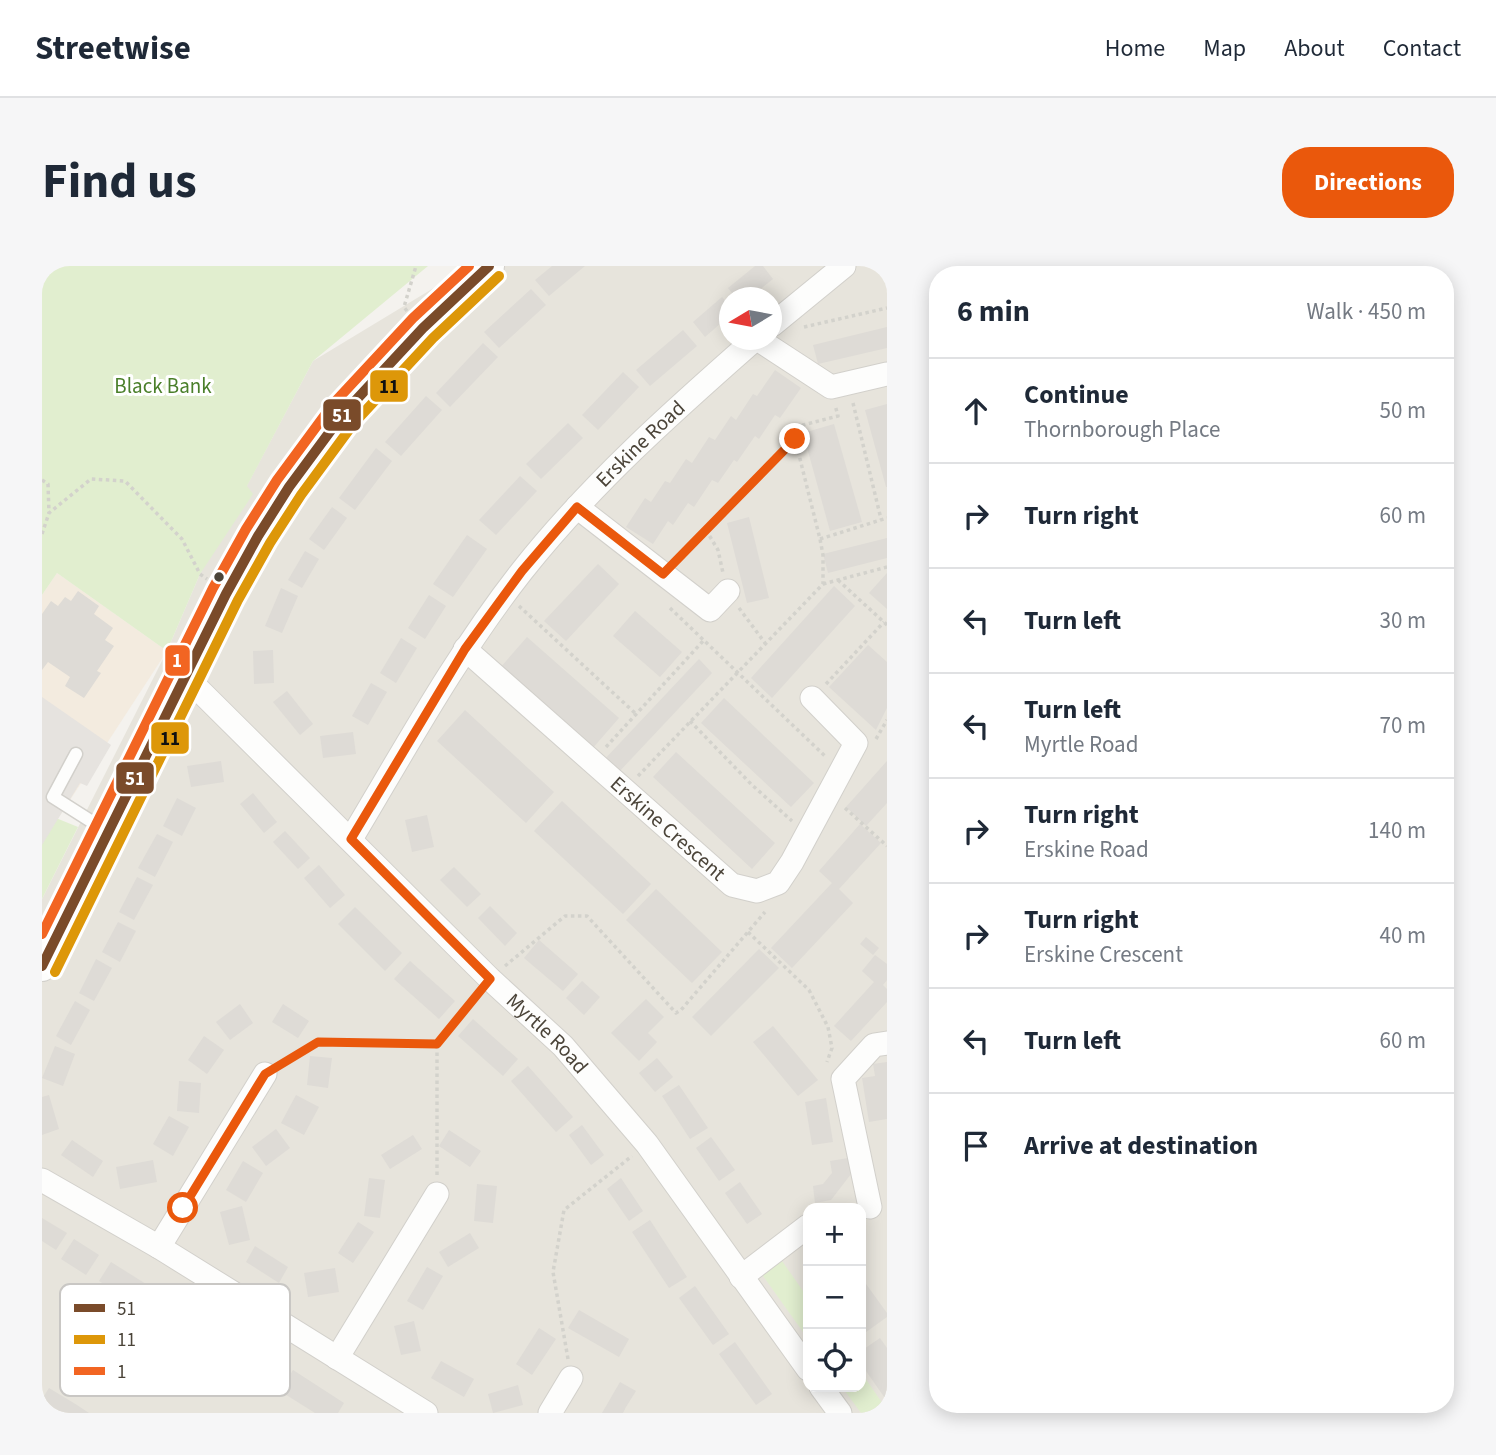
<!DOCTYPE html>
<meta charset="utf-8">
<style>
:root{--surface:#fff;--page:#f6f6f7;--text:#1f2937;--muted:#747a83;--line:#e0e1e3;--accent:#ea580c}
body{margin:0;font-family:"Source Sans 3",sans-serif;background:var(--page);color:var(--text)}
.controls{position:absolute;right:21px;bottom:21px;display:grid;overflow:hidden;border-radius:14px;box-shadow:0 4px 18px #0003}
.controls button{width:63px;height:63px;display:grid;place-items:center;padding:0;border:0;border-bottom:2px solid var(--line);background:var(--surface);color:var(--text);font:35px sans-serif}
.compass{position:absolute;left:677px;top:21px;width:63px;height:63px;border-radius:50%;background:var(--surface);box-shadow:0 4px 18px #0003;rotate:260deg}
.stop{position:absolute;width:21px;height:21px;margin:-16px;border:5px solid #ea580c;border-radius:50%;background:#fff}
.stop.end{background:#ea580c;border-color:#fff;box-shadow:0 2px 7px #0008}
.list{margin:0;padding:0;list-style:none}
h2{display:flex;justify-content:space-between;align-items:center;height:91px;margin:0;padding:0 28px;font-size:30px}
h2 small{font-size:23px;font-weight:400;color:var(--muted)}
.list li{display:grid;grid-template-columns:46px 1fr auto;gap:21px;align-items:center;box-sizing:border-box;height:105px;padding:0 28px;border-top:2px solid var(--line)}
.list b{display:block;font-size:26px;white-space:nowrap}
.list p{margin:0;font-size:23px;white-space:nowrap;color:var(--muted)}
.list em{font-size:23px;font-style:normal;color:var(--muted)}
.icon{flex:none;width:38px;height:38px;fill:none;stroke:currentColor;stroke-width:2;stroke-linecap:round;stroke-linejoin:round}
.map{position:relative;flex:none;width:845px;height:1147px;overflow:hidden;border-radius:28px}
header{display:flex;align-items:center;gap:42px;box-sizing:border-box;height:98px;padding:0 35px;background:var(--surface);border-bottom:2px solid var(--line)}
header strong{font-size:33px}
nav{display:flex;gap:38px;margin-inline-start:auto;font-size:24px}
.intro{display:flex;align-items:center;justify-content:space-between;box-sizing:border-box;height:168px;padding:0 42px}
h1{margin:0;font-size:49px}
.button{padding:18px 32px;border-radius:28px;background:var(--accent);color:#fff;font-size:24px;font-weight:700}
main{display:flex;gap:42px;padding:0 42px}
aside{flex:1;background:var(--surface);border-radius:28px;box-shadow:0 4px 18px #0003}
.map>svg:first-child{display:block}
</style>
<header>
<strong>Streetwise</strong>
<nav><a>Home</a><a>Map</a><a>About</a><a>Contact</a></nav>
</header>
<div class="intro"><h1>Find us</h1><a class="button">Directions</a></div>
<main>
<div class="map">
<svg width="845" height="1147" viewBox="0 0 845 1147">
<rect width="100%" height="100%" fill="#f4f2ee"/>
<path fill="#e7e4dc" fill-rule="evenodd" d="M428,0H845V1147H0V633L125,385L158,308L271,95ZM688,32H730V74H688ZM766,942H819V1121H766Z"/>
<path fill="#f3ebdf" d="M15,307L125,385L0,577V329Z"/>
<g fill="#e1eecf">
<path d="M0,0H386L271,95L205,220L211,228L158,308L125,385L15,307L0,329Z"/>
<path d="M9,550L36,561L0,633V562Z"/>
<path d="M733,985L766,1032V1073L714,1000Z"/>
<path d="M819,1106L845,1144V1147H819L800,1121H819Z"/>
</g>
<path fill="#e6e3df" d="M0,431L69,479L45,520L38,517L0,579Z"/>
<g fill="#dedbd6">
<path d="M510,0H543L507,30L493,14Z"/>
<path d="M713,0H721L731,13L707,32H694L686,22Z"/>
<path d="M489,23L504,39L457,82L442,66Z"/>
<path d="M680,31L687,39V50L663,71L651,56Z"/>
<path d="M845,61V82L776,98L771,79Z"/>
<path d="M641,64L655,80L608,120L594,104Z"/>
<path d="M441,77L456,91L408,141L394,127Z"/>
<path d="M733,104L759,122L738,152L733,149L717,173L713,170L695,196L692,194L676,217L670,214L652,241L646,237L631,259L626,255L611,278L584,261L603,232L609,236L623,215L628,217L644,193L650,197L667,171L673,174L689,150L694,154L711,128L715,130Z"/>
<path d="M581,106L597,121L556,164L540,149Z"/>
<path d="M384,130L400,144L359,190L343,176Z"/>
<path d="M845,138V221H844L823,144Z"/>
<path d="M526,157L541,172L499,213L484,198Z"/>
<path d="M792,158L820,256L788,265L761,167Z"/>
<path d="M334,182L350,195L313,244L297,232Z"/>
<path d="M478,210L495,225L454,269L437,254Z"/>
<path d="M290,241L305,252L282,284L267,273Z"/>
<path d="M707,251L727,332L705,337L685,257Z"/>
<path d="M425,269L445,283L411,331L391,318Z"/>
<path d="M845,272V292L786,307L781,288Z"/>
<path d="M263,285L277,293L260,322L246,314Z"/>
<path d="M556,298L577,318L524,375L502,355Z"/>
<path d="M845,307V343L827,327Z"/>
<path d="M792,320L813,340L730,432L709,412Z"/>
<path d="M239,322L256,330L240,367L223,360Z"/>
<path d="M36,325L57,340L52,348L71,362L63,374L72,380L55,405L59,407L42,432L23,420L28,411L6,396L0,404V348L9,335L16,340L23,331L29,335Z"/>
<path d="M387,329L404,340L383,373L366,362Z"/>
<path d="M593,345L640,386L618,411L571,370Z"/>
<path d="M485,371L577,452L550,483L458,402Z"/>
<path d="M359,372L375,382L354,417L338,407Z"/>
<path d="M826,379L845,396V442L834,464L787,421Z"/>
<path d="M231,384L232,417L212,418L211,385Z"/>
<path d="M657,393L670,407L575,508L561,495Z"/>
<path d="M329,417L345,426L326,459L310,450Z"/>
<path d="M245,425L271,458L258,469L231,436Z"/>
<path d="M682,432L772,517L749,541L659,457Z"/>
<path d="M423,444L512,526L484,557L395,475Z"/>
<path d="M311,466L314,488L281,492L278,470Z"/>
<path d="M634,486L733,577L710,603L611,511Z"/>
<path d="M179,495L182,516L149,521L145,500Z"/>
<path d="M845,495V537L824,560L804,541Z"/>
<path d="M211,527L235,556L222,567L198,538Z"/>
<path d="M135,532L154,542L140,570L121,560Z"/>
<path d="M520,535L609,618L581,648L492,565Z"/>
<path d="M385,549L392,581L370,586L363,554Z"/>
<path d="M818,558L839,577L797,623L811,637L750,702L729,682L790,617L777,605Z"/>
<path d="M243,565L268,592L256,603L231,576Z"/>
<path d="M115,568L131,576L113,611L96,602Z"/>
<path d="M277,599L303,629L288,642L262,612Z"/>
<path d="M412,601L439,628L425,641L398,614Z"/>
<path d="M95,611L111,619L92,654L77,646Z"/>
<path d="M614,623L680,686L650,717L584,654Z"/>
<path d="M448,640L475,667L463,680L436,652Z"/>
<path d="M313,641L360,687L343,705L296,658Z"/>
<path d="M76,656L94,665L78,696L60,686Z"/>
<path d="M824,671L837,682L831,689L818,678Z"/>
<path d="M497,674L536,708L521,725L482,692Z"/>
<path d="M717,683L737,702L669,770L650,751Z"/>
<path d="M833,689L845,698V714L841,719L845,723V736L809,775L792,760L832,716L820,705Z"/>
<path d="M54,693L70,702L52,735L37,727Z"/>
<path d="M368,695L413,735L397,753L352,713Z"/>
<path d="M540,715L558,731L542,749L524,732Z"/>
<path d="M604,733L622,751L606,767L615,776L597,795L569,767Z"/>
<path d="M33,735L48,744L29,779L14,770Z"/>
<path d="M198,738L211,757L188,774L174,756Z"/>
<path d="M241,738L267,755L256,772L230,756Z"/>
<path d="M431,753L476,793L461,810L416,770Z"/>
<path d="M731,760L776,814L756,830L711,776Z"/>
<path d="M162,770L182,784L165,808L146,794Z"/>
<path d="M13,780L33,788L21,820L0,812Z"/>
<path d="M268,790L290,792L286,822L265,819Z"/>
<path d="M615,792L631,811L613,826L597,807Z"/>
<path d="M845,796V853L827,856L820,812L833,810L831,798Z"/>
<path d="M486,800L531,851L514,866L469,815Z"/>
<path d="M137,815L159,817L157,847L135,845Z"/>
<path d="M637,819L666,862L648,873L620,830Z"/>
<path d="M7,829L17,863L0,869V831Z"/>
<path d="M254,829L277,841L262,869L239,857Z"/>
<path d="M784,832L791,876L770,879L763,836Z"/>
<path d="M127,850L147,861L131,890L111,878Z"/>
<path d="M540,859L562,889L549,899L527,869Z"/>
<path d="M234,863L248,882L224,900L210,881Z"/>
<path d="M407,864L439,885L428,901L397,880Z"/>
<path d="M371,869L380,883L348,903L339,889Z"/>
<path d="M669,871L693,904L677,915L654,882Z"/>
<path d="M30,874L61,895L51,911L19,889Z"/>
<path d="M806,892L809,908L789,934L773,937L771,920L781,918L790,907L788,895Z"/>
<path d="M111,894L115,916L78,923L74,901Z"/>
<path d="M201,895L221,907L204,936L184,924Z"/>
<path d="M327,912L343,914L338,952L322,950Z"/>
<path d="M579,912L601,945L587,955L565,923Z"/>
<path d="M698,916L720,948L705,958L683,927Z"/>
<path d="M435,918L455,920L451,957L432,955Z"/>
<path d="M200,940L208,974L187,979L178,946Z"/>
<path d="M0,952L25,967L14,984L0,975Z"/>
<path d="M608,954L645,1011L627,1022L590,966Z"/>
<path d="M316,956L332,966L311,997L296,987Z"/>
<path d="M428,967L437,982L406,1001L397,986Z"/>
<path d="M32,973L57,989L44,1009L19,993Z"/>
<path d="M213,980L246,1001L237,1017L204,996Z"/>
<path d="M69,996L120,1028L109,1047L57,1015Z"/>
<path d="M385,1001L401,1010L381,1044L365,1035Z"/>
<path d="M293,1002L297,1026L266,1031L262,1007Z"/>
<path d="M819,1011L845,1047V1051L820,1069L819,1067Z"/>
<path d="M653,1020L687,1068L671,1079L637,1032Z"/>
<path d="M537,1044L587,1073L577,1091L526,1062Z"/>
<path d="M372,1055L379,1085L359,1089L352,1060Z"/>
<path d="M497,1062L514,1073L490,1109L474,1098Z"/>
<path d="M838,1072L845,1082V1135L819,1098V1085Z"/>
<path d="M693,1076L730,1128L714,1139L677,1088Z"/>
<path d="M399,1095L432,1113L422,1131L389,1112Z"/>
<path d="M251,1104L302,1137L296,1147H273L238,1125Z"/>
<path d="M578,1116L594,1125L584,1141L581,1147H560Z"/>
<path d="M476,1119L481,1139L451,1147L446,1128Z"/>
<path d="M7,1122L35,1139L47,1147H3L0,1145V1133Z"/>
</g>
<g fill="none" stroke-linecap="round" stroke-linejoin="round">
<defs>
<path id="service" d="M34,488L11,531L66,566"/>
<g id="minor">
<path d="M730,59L802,0"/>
<path d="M717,74L789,121L845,108"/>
<path d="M535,241L668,344L686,325"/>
<path id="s1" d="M423,383L690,619L715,625L736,617L750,596L814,477L770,432"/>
<path id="s2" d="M143,410L448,713L521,780L605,878L766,1103"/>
<path id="s3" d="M309,573C363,483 414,389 480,305C548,219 630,146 712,74"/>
<path d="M0,914L117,981L384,1147"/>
<path d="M828,941L801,813L832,779L845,777"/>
<path d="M117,981L223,808"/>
<path d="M699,1011L766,960"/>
<path d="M295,1092L395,928"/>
<path d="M779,1121L798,1147"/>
<path d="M508,1147L529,1112"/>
</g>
<path id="tertiary" d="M0,700L184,328L216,270L247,221L301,148L381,62L447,0"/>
</defs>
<use href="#service" stroke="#d2d0cb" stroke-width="15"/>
<use href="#minor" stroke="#d2d0cb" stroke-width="25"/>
<use href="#tertiary" stroke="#d2d0cb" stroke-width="32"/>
<g stroke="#d3d2cc" stroke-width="3.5" stroke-dasharray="3.5 3.5" stroke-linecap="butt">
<path d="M365,45L362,41L374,0"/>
<path d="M762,61L845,42"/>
<path d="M811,137L839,253"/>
<path d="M0,214L6,218L7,247"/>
<path d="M664,264L676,284L681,307"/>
<path d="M0,268L7,247L49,213L83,215L140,273L158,308L165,313"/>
<path d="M778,273L845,252"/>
<path d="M636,292L753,173L761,159L796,150L793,139"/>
<path d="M796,314L845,359"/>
<path d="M781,318L845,301"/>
<path d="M477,340L594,448"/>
<path d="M628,342L784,491"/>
<path d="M697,342L723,377"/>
<path d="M784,418L842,356"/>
<path d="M648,455L709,518L750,555"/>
<path d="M834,473L845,454"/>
<path d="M564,481L662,374"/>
<path d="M596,510L781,318V289L778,273L753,173"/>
<path d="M803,542L845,580"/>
<path d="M706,666L767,724L786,761L790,782L785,796"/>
<path d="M463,700L523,650H545L634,747L639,744L723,646"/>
<path d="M239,798L276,776L395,778"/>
<path d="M395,909V778L436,728"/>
<path d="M526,1093L511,1006L522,944L590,890"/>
</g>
<use href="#service" stroke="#fdfdfc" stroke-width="12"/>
<use href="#minor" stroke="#fdfdfc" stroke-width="23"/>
<use href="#tertiary" stroke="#fdfdfc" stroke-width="30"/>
<defs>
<path id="bus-1" d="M0,700L184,328L216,270L247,221L301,148L381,62L447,0"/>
<path id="bus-2" d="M13,706L196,334L228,277L259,229L312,157L391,72L457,10"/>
<path id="bus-3" d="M0,668L171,322L204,263L235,214L291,138L371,52L427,0"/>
</defs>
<use href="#bus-1" stroke="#fff" stroke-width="16"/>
<use href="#bus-2" stroke="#fff" stroke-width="16"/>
<use href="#bus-3" stroke="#fff" stroke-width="16"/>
<use href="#bus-1" stroke="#7a4b2a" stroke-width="10"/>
<use href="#bus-2" stroke="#dd9709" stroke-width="10"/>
<use href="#bus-3" stroke="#f26522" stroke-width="10"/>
</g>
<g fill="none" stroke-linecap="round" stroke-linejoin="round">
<path stroke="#ea580c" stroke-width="9" d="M141,942L223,808L276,776L395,778L448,713L309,573L423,383L480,305L535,241L621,308L753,173"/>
</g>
<circle fill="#4b4439" stroke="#fff" stroke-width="2.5" cx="177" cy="311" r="6"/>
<g text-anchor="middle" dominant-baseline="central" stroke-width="6" stroke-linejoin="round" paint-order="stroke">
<g font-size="21" fill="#4a7f2a" stroke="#fff">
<text x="121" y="120">Black Bank</text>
</g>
<g font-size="21" fill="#4b4439" stroke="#fff">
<text stroke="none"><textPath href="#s3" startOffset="492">Erskine Road</textPath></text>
<text stroke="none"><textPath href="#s1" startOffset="271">Erskine Crescent</textPath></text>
<text stroke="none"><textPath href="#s2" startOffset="509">Myrtle Road</textPath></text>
</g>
</g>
<rect x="18" y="1018" width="230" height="112" rx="10" fill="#fff" stroke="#c9c7c4" stroke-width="2"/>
<rect x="32" y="1038" width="31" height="8" fill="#7a4b2a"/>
<rect x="32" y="1069" width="31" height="9" fill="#dd9709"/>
<rect x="32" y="1101" width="31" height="8" fill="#f26522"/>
<g font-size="19" fill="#4b4439">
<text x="75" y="1049">51</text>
<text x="75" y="1080">11</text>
<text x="75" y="1112">1</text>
</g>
<g stroke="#fff" stroke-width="2.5">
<rect x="327" y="103" width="40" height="34" rx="7" fill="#dd9709"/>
<rect x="280" y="132" width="40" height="34" rx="7" fill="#7a4b2a"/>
<rect x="122" y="378" width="27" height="33" rx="7" fill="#f26522"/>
<rect x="108" y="455" width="40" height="34" rx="7" fill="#dd9709"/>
<rect x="73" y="495" width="40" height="34" rx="7" fill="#7a4b2a"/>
</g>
<g font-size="19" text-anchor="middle" font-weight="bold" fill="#fff">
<text x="300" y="156">51</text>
<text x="135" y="401">1</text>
<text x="93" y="519">51</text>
</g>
<g font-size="19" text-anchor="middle" font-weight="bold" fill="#111">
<text x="347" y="127">11</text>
<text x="128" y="479">11</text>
</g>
</svg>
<div class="controls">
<button>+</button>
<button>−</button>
<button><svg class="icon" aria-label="locate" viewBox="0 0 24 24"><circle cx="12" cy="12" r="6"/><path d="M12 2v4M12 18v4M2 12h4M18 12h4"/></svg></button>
</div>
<svg class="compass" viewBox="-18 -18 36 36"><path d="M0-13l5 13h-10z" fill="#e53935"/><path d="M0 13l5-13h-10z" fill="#747a83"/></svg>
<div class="stop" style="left:141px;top:942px"></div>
<div class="stop end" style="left:753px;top:173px"></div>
</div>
<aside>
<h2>6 min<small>Walk · 450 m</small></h2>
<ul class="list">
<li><svg class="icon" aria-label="ahead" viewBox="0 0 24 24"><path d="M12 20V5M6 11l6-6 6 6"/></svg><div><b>Continue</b><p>Thornborough Place</p></div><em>50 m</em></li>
<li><svg class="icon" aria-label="right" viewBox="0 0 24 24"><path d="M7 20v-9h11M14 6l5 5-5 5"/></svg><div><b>Turn right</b></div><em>60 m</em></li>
<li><svg class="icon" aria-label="left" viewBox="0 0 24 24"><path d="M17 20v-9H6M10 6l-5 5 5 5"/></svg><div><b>Turn left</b></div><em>30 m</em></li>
<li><svg class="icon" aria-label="left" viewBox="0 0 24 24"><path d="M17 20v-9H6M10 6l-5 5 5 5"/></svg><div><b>Turn left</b><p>Myrtle Road</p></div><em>70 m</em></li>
<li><svg class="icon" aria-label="right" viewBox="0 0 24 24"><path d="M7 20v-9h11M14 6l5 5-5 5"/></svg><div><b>Turn right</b><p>Erskine Road</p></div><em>140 m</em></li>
<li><svg class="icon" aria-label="right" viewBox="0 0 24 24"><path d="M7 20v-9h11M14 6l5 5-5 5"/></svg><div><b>Turn right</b><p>Erskine Crescent</p></div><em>40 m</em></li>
<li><svg class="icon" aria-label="left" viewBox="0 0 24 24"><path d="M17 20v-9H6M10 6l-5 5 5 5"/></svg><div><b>Turn left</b></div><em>60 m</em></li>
<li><svg class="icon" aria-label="arrive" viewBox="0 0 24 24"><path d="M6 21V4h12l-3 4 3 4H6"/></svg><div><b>Arrive at destination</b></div></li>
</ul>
</aside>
</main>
